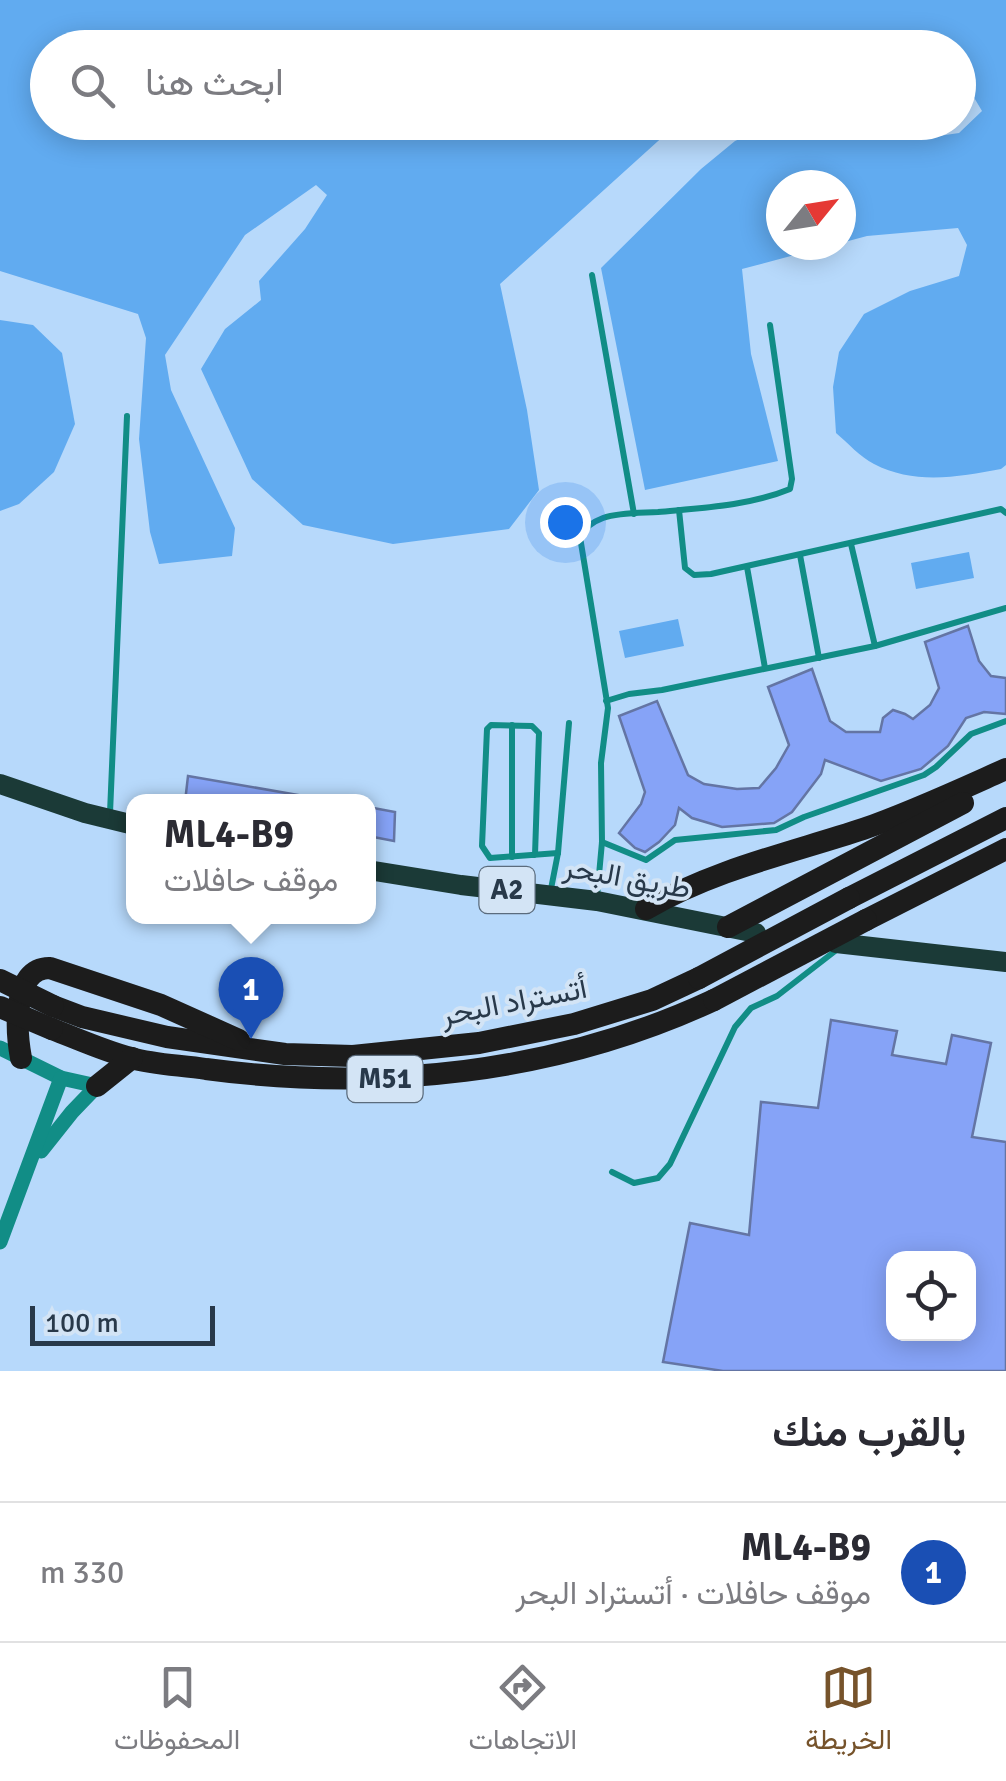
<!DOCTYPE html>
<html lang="ar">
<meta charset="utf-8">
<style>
:root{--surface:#fff;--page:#f7f7f7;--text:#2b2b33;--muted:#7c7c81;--line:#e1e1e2;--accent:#76532b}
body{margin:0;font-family:Signika,Vazirmatn,sans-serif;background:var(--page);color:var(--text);direction:rtl}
.controls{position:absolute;right:30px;bottom:30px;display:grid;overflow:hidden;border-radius:20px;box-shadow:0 5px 25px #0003}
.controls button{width:90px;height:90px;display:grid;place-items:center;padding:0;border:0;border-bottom:2px solid var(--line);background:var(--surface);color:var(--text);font:50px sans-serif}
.compass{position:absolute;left:766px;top:170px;width:90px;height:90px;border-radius:50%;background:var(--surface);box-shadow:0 5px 25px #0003;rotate:60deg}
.scale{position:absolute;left:30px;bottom:25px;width:185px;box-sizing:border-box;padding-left:10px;border:5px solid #28394a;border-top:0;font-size:28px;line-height:35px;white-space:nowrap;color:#28394a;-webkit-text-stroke:8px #d3e4f5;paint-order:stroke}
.you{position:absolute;left:565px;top:522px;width:35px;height:35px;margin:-25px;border:8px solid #fff;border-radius:50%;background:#1a73e8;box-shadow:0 0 0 15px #1a73e833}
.badge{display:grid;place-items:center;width:65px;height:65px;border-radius:50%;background:var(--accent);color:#fff;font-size:32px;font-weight:700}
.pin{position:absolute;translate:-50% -82px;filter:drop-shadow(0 2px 5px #0008)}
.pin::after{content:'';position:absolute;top:52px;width:35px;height:30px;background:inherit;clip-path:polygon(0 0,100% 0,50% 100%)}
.popup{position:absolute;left:126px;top:794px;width:250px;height:130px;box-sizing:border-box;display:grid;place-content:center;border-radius:20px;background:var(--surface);filter:drop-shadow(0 2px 8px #0005);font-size:32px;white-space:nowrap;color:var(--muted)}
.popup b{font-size:38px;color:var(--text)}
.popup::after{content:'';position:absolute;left:50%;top:100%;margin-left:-20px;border:20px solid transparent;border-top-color:var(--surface)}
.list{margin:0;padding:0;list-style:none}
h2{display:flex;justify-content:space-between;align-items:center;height:130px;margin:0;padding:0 40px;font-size:42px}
h2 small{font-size:32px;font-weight:400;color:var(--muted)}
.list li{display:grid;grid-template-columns:65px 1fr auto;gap:30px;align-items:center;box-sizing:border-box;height:140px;padding:0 40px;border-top:2px solid var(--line)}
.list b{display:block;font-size:38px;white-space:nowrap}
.list p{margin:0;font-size:32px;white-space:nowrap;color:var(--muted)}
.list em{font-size:32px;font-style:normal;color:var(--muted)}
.icon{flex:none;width:55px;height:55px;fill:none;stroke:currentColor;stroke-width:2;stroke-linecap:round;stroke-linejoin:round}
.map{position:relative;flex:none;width:1006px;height:1371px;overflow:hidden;direction:ltr}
.search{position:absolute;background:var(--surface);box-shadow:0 5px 25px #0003;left:30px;right:30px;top:30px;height:110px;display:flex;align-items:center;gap:25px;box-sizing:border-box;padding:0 35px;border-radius:55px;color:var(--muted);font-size:38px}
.sheet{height:270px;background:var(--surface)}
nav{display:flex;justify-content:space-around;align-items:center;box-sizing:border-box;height:140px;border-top:2px solid var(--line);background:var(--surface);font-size:28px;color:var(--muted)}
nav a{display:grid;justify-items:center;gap:5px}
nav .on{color:var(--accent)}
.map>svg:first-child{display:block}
</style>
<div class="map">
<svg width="1006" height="1371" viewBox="0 0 1006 1371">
<rect width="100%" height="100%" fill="#b7d9fb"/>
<g fill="#61abf0">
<path d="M0,0H1006V465L1001,469C959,477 914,485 874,464C860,457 848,443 836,433L833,387L839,352L864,314L910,291L959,276L967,245L958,228L867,236L841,243V185H781V245H832L742,269L751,354L778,461L645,490L601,268L701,169L735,141L775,123H797L925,138L959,133L982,111L969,89L959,87L958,48H48V122L678,123L500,284L527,410L539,490L509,529L393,544L303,525L252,479L201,369L225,329L261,300L259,281L305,229L327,195L316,185L245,235L165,355L171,390L235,528L232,556L159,564L150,532L139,439L146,338L138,314L0,271Z"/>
<path d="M0,320L33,325L62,353L75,424L54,472L19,504L0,511Z"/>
<path d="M969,552L974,578L916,589L911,563Z"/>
<path d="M678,619L684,646L625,658L619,631Z"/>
</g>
<g fill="#86a3f7" stroke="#6475a4" stroke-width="2.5" fill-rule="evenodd">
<path d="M968,626L979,661L991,676L1006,678V714L984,712L966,718L948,746L921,769L881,781L825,760L821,774L792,812L774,823L722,827L692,818L679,808L675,825L659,842L645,852L635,848L619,833L641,804L645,792L619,716L657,701L688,775L704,784L737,789L759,788L776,768L789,745L768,687L812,669L830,721L846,732H880L883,718L893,710L905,714L913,719L930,705L939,688L925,642Z"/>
<path d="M188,776L304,796V802H185Z"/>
<path d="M368,807L395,812L394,841L368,836Z"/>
<path d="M831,1020L897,1031L892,1055L946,1064L952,1035L991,1043L972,1137L1006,1142V1371H723L663,1362L690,1223L749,1235L761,1102L818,1108ZM894,1258H968V1334H894Z"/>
</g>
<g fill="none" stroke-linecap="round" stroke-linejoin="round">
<g stroke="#118d86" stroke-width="6">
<path d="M592,275L634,514"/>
<path d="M679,510L685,568L694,575L711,574L1001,509L1006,513"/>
<path d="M851,544L875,646"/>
<path d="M800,555L819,658"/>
<path d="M747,567L765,668"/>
<path d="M606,701L629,694L662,690L875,646L1006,608"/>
<path d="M110,813L127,416"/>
<path d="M602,842L646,860L675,840L776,830L804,817L924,775L936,767L971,734L1006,721"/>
<path d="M535,855L539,733L532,726L491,725L487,729L482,846L490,858L558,853"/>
<path d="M512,857V725"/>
<path d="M550,894L558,853L569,723"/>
<path d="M597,897L602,842L601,763L608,708L580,537C585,527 592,522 603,518C620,512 641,513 658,512C701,508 749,506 790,489L792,479L770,325"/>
<path d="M612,1172L634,1183L658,1178L670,1164L735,1027L751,1008L777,996L839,948"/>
</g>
<g stroke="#118d86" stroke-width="15">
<path d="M0,1048L61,1078L97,1086"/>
<path d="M41,1151L72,1112L97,1086"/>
<path d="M0,1242L61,1078"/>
</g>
<g stroke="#1b3a37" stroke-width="20">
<path d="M0,784L85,813L134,825"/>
<path d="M368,870L461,885L597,901L756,933"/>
<path d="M836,943L1006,962"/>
</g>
<g stroke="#1c1c1c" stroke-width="22">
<path d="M849,898L1006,818"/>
<path d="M646,909C713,870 790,853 863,829C912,812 959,790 1006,769"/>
<path d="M866,920L1006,849"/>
<path d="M728,927L963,803"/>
<path d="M53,1006L82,1017L167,1037L285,1054L353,1056L479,1043L574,1024L652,1000L699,978"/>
<path d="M52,1029C78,1039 104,1051 131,1058C155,1065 182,1065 206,1069C378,1092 555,1074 714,1000"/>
<path d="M21,1058C16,1031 12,967 50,968L161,1005L239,1040"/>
<path d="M97,1086L132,1058"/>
</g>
<g stroke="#1c1c1c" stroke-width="22">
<path d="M699,978L849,898"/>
<path d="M0,980L53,1006"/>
<path d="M714,1000L866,920"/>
<path d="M0,1007L52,1029"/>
</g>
</g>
<g text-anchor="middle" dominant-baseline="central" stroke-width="8" stroke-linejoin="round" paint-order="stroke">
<g fill="#d3e4f5" stroke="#5b6c7d" stroke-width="2.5">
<rect x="479.5" y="867" width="55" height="46" rx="8"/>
<rect x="347.5" y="1056" width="75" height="46" rx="8"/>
</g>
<g font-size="28" font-weight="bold" fill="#28394a">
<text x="507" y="890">A2</text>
<text x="385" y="1079">M51</text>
</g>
<g font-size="30" fill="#28394a" stroke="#d3e4f5">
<text transform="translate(627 878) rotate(10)">طريق البحر</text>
<text transform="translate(514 1002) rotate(-11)">أتستراد البحر</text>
</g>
</g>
</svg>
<div class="controls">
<button><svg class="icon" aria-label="locate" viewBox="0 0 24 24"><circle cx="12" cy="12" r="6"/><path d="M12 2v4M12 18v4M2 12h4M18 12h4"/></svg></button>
</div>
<svg class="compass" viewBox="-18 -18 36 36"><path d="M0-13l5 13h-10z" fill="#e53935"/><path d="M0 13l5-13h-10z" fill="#7c7c81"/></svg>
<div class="scale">100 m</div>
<div class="you"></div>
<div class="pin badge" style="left:251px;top:1039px;background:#1a4fb4">1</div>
<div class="popup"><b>ML4-B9</b>موقف حافلات</div>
<div class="search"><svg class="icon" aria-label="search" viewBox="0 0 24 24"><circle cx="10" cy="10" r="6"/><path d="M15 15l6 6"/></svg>ابحث هنا</div>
</div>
<section class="sheet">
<h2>بالقرب منك<small></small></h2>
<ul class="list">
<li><span class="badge" style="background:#1a4fb4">1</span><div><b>ML4-B9</b><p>موقف حافلات · أتستراد البحر</p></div><em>330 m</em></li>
</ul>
</section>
<nav>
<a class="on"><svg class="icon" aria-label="map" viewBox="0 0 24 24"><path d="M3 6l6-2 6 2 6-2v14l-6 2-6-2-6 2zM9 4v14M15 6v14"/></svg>الخريطة</a>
<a><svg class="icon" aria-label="directions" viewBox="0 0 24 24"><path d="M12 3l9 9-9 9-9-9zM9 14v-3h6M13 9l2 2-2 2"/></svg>الاتجاهات</a>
<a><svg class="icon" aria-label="saved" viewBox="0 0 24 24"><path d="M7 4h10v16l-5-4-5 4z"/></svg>المحفوظات</a>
</nav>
